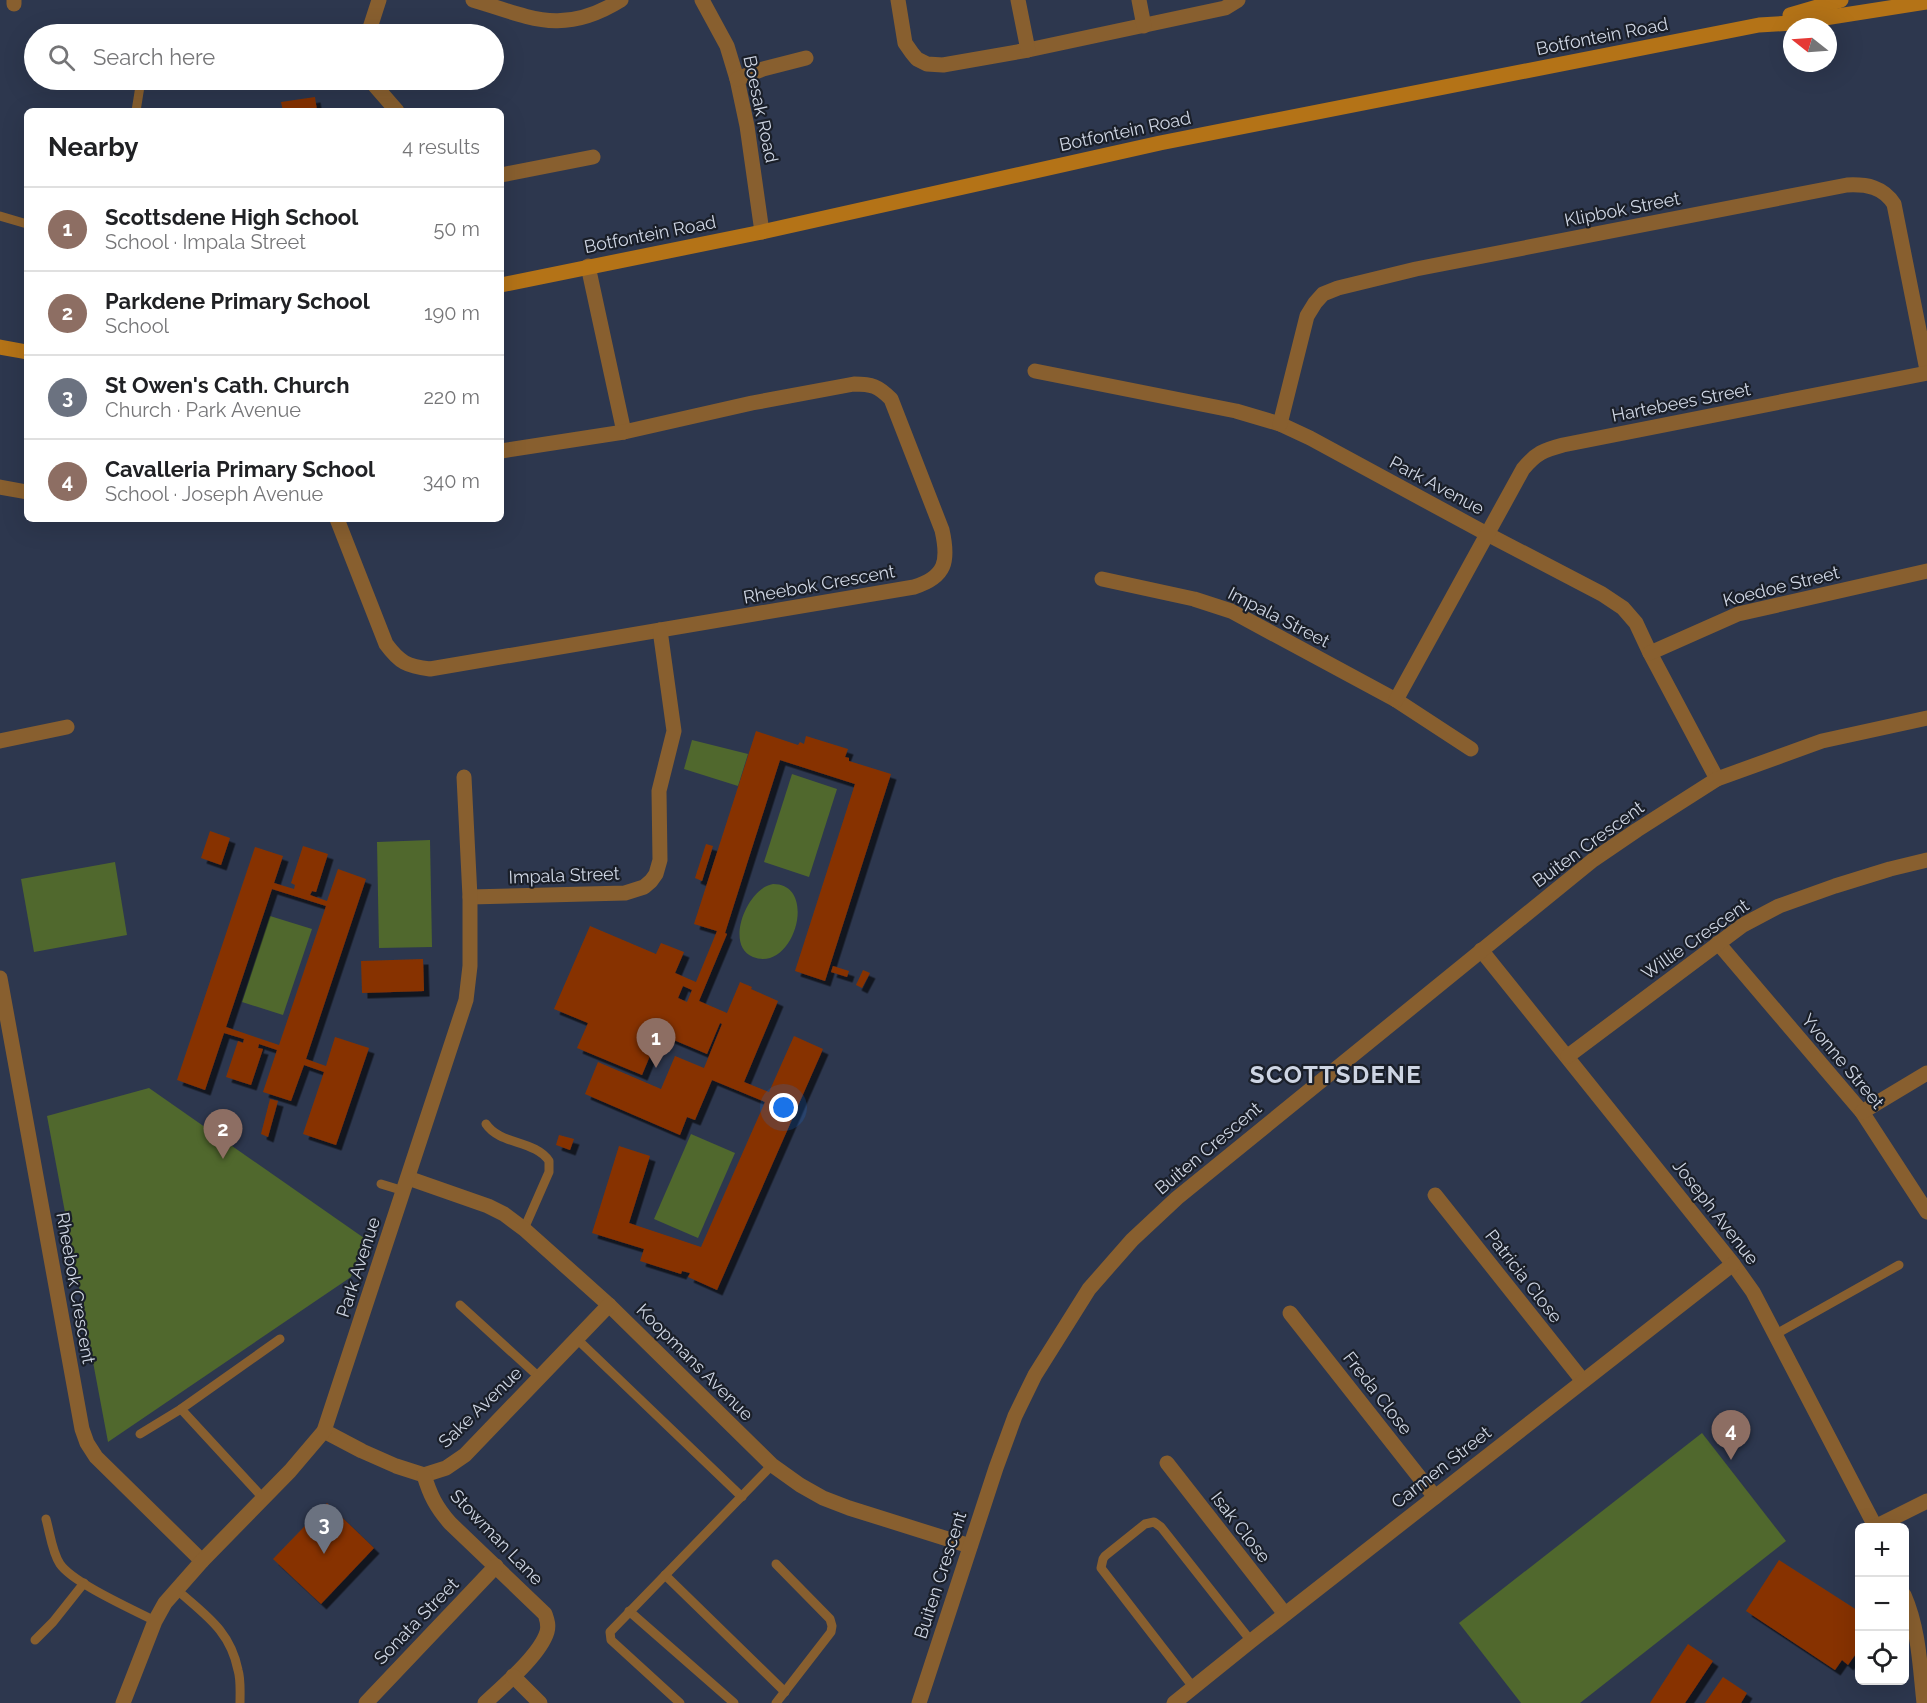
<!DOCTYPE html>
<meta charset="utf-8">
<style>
:root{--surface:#fff;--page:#f6f6f6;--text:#202124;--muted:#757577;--line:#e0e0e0;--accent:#2563eb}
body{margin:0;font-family:Raleway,sans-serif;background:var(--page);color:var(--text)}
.controls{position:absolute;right:18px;bottom:18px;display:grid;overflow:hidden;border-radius:9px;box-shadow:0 6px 24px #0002}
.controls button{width:54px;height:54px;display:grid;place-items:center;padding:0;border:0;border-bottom:2px solid var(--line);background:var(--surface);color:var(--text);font:30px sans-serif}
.compass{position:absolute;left:1783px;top:18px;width:54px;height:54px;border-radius:50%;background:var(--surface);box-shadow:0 6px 24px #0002;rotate:287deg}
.you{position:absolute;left:784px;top:1108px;width:21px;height:21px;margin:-15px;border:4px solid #fff;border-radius:50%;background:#1a73e8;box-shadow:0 0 0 9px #1a73e833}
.badge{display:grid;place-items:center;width:39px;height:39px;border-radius:50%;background:var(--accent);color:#fff;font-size:20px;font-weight:700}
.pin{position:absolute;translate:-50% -50px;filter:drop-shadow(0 2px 3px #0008)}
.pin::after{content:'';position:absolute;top:32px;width:21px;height:18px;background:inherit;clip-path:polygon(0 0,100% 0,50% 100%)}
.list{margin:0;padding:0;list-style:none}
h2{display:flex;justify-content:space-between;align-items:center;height:78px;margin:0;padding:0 24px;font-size:26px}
h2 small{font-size:20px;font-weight:400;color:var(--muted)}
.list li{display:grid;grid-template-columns:39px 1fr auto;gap:18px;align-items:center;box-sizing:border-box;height:84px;padding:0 24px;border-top:2px solid var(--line)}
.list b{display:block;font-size:22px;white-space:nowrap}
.list p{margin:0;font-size:20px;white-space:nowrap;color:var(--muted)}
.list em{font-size:20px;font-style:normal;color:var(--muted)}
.icon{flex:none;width:33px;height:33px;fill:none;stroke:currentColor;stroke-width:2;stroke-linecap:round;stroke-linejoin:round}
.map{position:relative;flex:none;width:1927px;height:1703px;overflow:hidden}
.search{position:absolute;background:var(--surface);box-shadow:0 6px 24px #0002;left:24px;top:24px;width:480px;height:66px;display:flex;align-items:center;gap:15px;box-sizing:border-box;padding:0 21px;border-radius:33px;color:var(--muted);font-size:22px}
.panel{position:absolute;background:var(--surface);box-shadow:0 6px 24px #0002;left:24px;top:108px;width:480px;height:414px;border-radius:9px}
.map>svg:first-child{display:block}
</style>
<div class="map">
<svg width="1927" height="1703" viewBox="0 0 1927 1703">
<defs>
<filter id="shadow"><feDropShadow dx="5.5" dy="5.5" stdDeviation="0" flood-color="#0009"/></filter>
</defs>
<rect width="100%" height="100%" fill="#2d374e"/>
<g fill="#50682d">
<path d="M692,740L748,754L738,786L684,769Z"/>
<path d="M792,774L837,789L809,877L764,862Z"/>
<path d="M430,840L432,947L379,948L377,842Z"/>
<path d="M115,862L127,935L34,952L21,879Z"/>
<path d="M773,884C819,884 794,973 753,957C724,946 747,888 773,884Z"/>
<path d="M270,916L312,929L283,1015L242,1002Z"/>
<path d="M149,1088L364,1238L351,1277L108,1442L47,1116Z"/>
<path d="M691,1134L735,1153L698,1238L654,1219Z"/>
<path d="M1702,1433L1786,1541L1580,1703H1521L1459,1623Z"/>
</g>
<g fill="#873304" fill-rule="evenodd" filter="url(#shadow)">
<path d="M315,97L317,111H283L281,102Z"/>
<path d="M756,731L798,745L800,742L804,744L806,736L848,749L845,757L849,758V761L891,774L825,981L795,971L855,784L780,760L725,933L727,934L699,1001L727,1013L740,982L752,987L751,989L778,1001L744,1082L769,1092L794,1036L823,1049L717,1290L688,1277L690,1273L682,1271L681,1274L640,1261L644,1249L592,1233L619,1146L650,1156L629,1223L701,1247L765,1102L712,1080L695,1120L687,1117L680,1135L585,1094L598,1062L661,1089L675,1056L704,1068L722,1024L720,1023L707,1054L662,1035L655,1052L652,1051L642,1075L577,1048L588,1023L554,1009L590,926L656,954L661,943L684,952L675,973L696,982L717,931L694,924ZM683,986L692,990L687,1002L678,998Z"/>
<path d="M210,831L230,838L221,865L201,858Z"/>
<path d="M706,844L713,846L702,881L695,878Z"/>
<path d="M303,846L328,854L316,892L312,891L310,895L327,901L338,869L366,879L306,1059L326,1066L335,1037L369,1048L336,1145L303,1134L324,1072L304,1065L291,1101L263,1092L277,1050L259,1044L258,1048L263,1049L251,1085L226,1077L238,1041L243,1043L244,1039L224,1033L205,1090L177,1080L255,847L283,856L274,883L294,889L295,885L291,883ZM272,889L326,906L279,1045L226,1027Z"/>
<path d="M423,959L424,991L362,993L361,961Z"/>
<path d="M833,966L849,971L847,977L831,972Z"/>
<path d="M863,970L870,973L862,988L856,985Z"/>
<path d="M270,1099L278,1101L268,1137L261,1134Z"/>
<path d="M559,1135L574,1139L570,1150L556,1145Z"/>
<path d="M327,1503L374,1548L321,1604L273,1559Z"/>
<path d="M1779,1560L1860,1612V1648L1848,1665L1842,1660L1835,1670L1746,1611Z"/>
<path d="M1688,1644L1713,1661L1685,1703H1650Z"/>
<path d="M1723,1677L1747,1693L1741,1703H1705Z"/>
</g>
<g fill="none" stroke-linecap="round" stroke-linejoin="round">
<g stroke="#885f2f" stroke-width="9">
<path d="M126,30L128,34"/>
<path d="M136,111L141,80"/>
<path d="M0,216L27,224"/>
<path d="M486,1124C500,1145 535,1140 549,1161V1172L524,1229"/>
<path d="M381,1184L404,1191"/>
<path d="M460,1305L539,1377"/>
<path d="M1776,1334L1899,1265"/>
<path d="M578,1340L742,1497"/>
<path d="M140,1434L181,1409"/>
<path d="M263,1498L181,1409L280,1339"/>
<path d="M46,1519C50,1533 52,1552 60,1564C73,1583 132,1609 155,1621"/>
<path d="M665,1575L785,1692"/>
<path d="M176,1589C205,1615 230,1630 238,1670C241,1680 240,1692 240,1703"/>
<path d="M629,1611L734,1703"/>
<path d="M35,1640L53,1622L84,1583"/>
<path d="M1193,1687L1101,1568L1103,1559L1105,1556L1145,1524L1154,1522L1161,1527L1251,1641"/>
<path d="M680,1703L611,1640L610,1632L772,1465"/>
<path d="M776,1703L831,1632L832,1626L830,1619L776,1564"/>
</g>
<g stroke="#885f2f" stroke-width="15">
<path d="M14,0V4"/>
<path d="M473,0C532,18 563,36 621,0"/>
<path d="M702,0L727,46L737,79L747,126L762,232"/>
<path d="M898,0L905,43L912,53L917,59L927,64L943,65L1028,50L1225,8L1238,0"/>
<path d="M1018,0L1028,50"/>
<path d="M1139,0L1144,26"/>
<path d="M368,34L379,0"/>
<path d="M737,79L763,69L806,58"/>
<path d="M370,80L397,111"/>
<path d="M501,175L593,157"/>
<path d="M588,266L624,432"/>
<path d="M1035,371L1236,411L1280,424L1310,438L1487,534L1602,594L1623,608L1636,623L1650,653L1717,779"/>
<path d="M1280,424L1307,316L1315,303L1323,294L1338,288L1416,269L1847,185C1867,184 1883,187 1894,204L1927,370"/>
<path d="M0,487L27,492"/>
<path d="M337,519L386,644C400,663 407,666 430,669L914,587C946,577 949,561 942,530L891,399C878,386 872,384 854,384L752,403L624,432L501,451"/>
<path d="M1102,579L1194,599L1231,611L1396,700L1471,749"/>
<path d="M1650,653L1738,614L1927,571"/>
<path d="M1396,700L1523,469C1536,453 1544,450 1563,445L1927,373"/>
<path d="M0,741L67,727"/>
<path d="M470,897L625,893L644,887L651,881L656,874L660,860L659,791L674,731L660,630"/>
<path d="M1718,943L1862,1112L1927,1212"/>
<path d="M1481,950L1733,1264L1753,1292L1876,1528"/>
<path d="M0,978L82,1429L87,1443L96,1457L202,1561"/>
<path d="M1568,1056L1743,925L1779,906L1835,886L1890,869L1927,860"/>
<path d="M1862,1112L1927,1073"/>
<path d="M408,1178L488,1206L504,1214L524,1229L609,1305L772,1465L800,1485L823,1498L849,1508L970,1546"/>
<path d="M1435,1195L1583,1381"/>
<path d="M1290,1313L1435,1497"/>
<path d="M324,1431L362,1451L396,1466L424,1475L446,1468L465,1455L609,1305"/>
<path d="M1167,1463L1285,1614"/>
<path d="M424,1475C430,1495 436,1507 450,1523L545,1614C547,1620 549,1625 547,1632C540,1655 503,1686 485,1703"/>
<path d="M1875,1527L1927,1501"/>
<path d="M1904,1595C1919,1629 1920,1667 1924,1703"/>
<path d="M513,1676L540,1703"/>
<path d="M123,1703L155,1621L165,1603L202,1561L290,1471L324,1431L466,1000L470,966V897L464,777"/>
<path d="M366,1703L496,1566"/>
<path d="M1174,1703L1251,1641L1733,1264"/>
</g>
<path stroke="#885f2f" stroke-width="15" d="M919,1703L996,1468L1015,1416L1035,1375L1089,1289L1132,1240L1177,1198L1593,860L1637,830L1717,779L1822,741L1927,718"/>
<g stroke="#b47317" stroke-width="15">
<path d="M1790,15L1841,0"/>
<path d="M501,285L762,232L1160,143L1759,25L1793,23L1927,2"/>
<path d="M0,347L27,352"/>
</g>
</g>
<g text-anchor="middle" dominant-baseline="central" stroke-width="4.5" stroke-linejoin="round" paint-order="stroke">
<g font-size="18" fill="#ced5e3" stroke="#1a1f29">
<text transform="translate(1602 36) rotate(-11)">Botfontein Road</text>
<text transform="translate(761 109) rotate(78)">Boesak Road</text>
<text transform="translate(1125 131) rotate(-12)">Botfontein Road</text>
<text transform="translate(1622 209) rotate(-11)">Klipbok Street</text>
<text transform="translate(650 234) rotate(-11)">Botfontein Road</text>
<text transform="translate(1681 402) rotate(-11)">Hartebees Street</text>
<text transform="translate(1437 485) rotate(28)">Park Avenue</text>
<text transform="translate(819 584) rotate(-10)">Rheebok Crescent</text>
<text transform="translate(1781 586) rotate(-14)">Koedoe Street</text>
<text transform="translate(1279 617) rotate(27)">Impala Street</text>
<text transform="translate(1588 844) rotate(-36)">Buiten Crescent</text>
<text transform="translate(564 875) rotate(-2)">Impala Street</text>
<text transform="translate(1695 939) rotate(-35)">Willie Crescent</text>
<text transform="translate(1843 1061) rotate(50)">Yvonne Street</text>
<text transform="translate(1208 1148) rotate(-40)">Buiten Crescent</text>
<text transform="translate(1716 1212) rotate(52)">Joseph Avenue</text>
<text transform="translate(358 1267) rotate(-72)">Park Avenue</text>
<text transform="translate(1524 1276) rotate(52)">Patricia Close</text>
<text transform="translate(76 1288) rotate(80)">Rheebok Crescent</text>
<text transform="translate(695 1362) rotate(45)">Koopmans Avenue</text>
<text transform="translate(1378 1393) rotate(52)">Freda Close</text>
<text transform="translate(480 1407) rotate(-44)">Sake Avenue</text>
<text transform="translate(1441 1467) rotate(-38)">Carmen Street</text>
<text transform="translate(1241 1527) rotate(52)">Isak Close</text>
<text transform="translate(497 1537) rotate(46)">Stowman Lane</text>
<text transform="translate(940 1575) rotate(-72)">Buiten Crescent</text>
<text transform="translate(416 1621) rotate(-46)">Sonata Street</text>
</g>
<g font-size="24" font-weight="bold" letter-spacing="1.5" fill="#ced5e3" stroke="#1a1f29">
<text x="1336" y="1074">SCOTTSDENE</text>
</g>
</g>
</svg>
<div class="controls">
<button>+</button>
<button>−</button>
<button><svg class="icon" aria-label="locate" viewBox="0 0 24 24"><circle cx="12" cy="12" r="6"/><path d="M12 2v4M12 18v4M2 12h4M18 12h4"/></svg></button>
</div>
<svg class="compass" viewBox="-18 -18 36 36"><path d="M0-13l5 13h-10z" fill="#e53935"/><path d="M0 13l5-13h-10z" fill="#757577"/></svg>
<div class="you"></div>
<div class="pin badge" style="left:656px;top:1068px;background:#8d6e63">1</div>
<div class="pin badge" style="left:223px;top:1159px;background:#8d6e63">2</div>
<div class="pin badge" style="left:324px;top:1554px;background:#6b7280">3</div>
<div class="pin badge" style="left:1731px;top:1460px;background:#8d6e63">4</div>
<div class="search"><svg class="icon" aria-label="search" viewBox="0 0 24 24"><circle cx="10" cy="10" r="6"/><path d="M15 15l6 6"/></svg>Search here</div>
<section class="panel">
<h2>Nearby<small>4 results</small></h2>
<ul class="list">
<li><span class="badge" style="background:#8d6e63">1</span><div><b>Scottsdene High School</b><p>School · Impala Street</p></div><em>50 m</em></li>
<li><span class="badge" style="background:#8d6e63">2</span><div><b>Parkdene Primary School</b><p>School</p></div><em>190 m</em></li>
<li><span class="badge" style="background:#6b7280">3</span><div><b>St Owen's Cath. Church</b><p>Church · Park Avenue</p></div><em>220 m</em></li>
<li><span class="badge" style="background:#8d6e63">4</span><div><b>Cavalleria Primary School</b><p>School · Joseph Avenue</p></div><em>340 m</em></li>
</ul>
</section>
</div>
